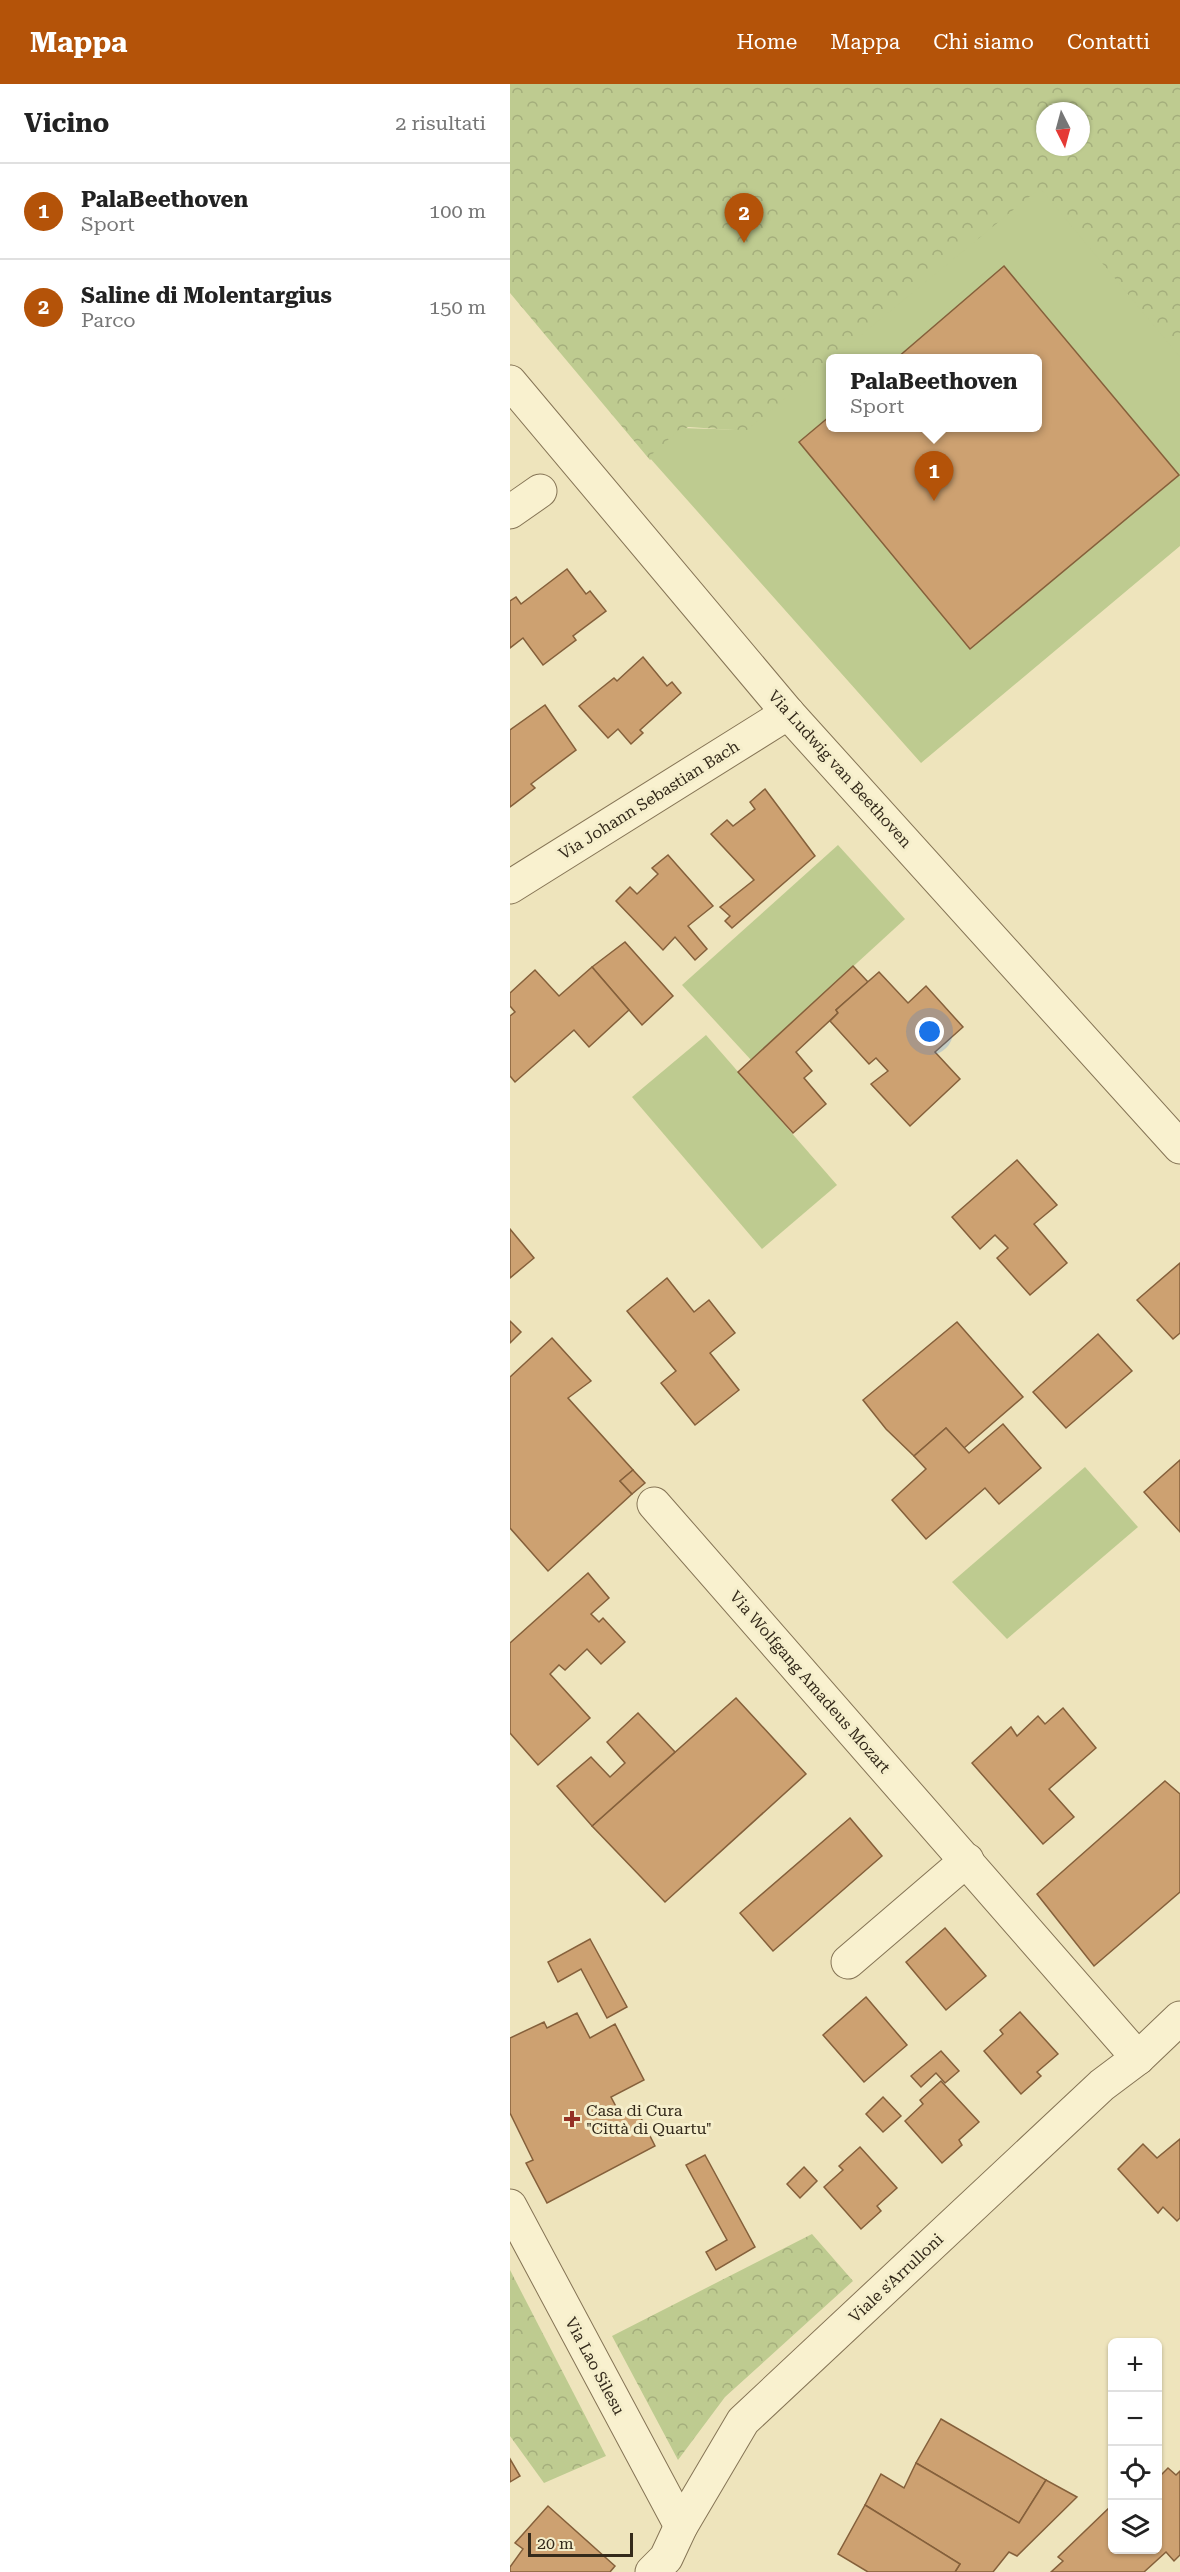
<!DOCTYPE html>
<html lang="it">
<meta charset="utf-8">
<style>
:root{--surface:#fff;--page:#f6f6f6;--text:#222;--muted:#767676;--line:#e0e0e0;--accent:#b45309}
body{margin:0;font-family:"Roboto Serif",serif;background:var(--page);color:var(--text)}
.controls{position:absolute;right:18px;bottom:18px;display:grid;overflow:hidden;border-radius:9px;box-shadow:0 2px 4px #0004}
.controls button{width:54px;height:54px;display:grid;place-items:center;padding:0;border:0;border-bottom:2px solid var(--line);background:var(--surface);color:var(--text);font:30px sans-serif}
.compass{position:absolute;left:526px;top:18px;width:54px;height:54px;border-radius:50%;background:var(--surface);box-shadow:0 2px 4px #0004;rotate:174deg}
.scale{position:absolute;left:18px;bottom:15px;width:105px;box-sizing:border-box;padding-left:6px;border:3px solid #342a1b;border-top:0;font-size:16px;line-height:21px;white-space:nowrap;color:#342a1b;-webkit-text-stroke:4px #f5eecb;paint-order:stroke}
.you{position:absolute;left:420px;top:948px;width:21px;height:21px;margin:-15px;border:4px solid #fff;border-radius:50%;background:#1a73e8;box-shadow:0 0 0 9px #1a73e833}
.badge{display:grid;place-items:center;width:39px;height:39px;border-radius:50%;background:var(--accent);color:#fff;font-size:20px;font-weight:700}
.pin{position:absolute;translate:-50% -50px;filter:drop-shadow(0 2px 3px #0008)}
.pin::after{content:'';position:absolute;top:32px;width:21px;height:18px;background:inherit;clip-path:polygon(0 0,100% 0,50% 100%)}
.popup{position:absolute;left:316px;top:270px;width:216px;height:78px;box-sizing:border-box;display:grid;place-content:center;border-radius:9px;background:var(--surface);filter:drop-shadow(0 2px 4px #0005);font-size:20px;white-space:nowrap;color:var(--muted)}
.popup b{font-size:22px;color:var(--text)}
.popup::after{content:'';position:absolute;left:50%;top:100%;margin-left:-12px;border:12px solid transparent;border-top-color:var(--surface)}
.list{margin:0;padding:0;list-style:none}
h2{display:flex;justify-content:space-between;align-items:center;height:78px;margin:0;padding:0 24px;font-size:26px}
h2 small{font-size:20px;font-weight:400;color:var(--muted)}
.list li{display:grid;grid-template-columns:39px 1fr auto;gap:18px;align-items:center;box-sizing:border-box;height:96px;padding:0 24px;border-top:2px solid var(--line)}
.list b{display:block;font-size:22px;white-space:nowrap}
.list p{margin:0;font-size:20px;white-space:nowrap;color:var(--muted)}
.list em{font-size:20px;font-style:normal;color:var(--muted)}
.icon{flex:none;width:33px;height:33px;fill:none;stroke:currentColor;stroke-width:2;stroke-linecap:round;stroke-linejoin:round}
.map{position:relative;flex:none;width:670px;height:2488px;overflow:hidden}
header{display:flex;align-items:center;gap:36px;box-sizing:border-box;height:84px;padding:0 30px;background:var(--accent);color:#fff}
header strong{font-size:28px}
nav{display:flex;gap:33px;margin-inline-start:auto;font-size:21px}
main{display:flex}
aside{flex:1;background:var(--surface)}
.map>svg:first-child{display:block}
</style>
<header>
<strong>Mappa</strong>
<nav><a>Home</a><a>Mappa</a><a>Chi siamo</a><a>Contatti</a></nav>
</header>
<main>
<aside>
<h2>Vicino<small>2 risultati</small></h2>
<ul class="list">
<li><span class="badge">1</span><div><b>PalaBeethoven</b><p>Sport</p></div><em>100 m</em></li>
<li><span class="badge">2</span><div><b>Saline di Molentargius</b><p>Parco</p></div><em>150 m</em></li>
</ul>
</aside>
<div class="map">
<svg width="670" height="2488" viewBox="0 0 670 2488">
<defs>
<pattern id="forest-crowns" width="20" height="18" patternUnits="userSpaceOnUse" patternTransform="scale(1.5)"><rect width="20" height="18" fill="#becb90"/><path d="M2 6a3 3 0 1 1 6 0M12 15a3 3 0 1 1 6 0" fill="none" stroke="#a4ae7c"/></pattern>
</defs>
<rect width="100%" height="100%" fill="#eee4bc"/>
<g fill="url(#forest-crowns)" fill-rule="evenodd">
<path d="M0,0H670V276L529,109L328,274H320V280L240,347L178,343L140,376L0,209ZM535,27H571V63H535Z"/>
<path d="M302,2150L343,2197L215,2313L168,2376L102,2252Z"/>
<path d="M0,2186L96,2372L34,2399L0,2352Z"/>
</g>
<g fill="#becb90">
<path d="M530,104L670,273V462L411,679L139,373L171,344L237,346L320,277V344H528V274H323Z"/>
<path d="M328,761L395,835L241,976L172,901Z"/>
<path d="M196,951L327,1101L252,1165L122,1013Z"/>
<path d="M575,1383L628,1443L497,1555L442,1498Z"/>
</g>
<g fill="#cda171" stroke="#85603b" stroke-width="1.5">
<path d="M494,182L669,391L460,565L289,358L320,332V344H528V274H387Z"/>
<path d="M57,485L76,510L80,507L96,527L63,552L66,556L33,581L13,554L0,564V517L6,513L11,520Z"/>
<path d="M133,573L157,602L162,598L171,609L130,646L133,649L121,660L108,645L98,654L69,622L104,594L107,597Z"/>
<path d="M35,621L66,666L21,700L25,704L0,723V646Z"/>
<path d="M255,705L305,772L222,844L215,837L220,832L210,823L244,796L201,750L217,736L223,742L245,725L240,718Z"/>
<path d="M158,771L203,822L178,842L197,865L185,876L165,853L153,866L106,817L120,803L127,810L148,790L142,784Z"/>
<path d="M115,858L163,912L132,941L82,883Z"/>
<path d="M343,882L358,898L326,926L328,929L286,968L302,987L294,994L316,1020L283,1049L228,988Z"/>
<path d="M82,883L119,926L79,963L64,946L5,998L0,992V932L5,928L0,922V909L25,886L49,912Z"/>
<path d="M369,888L398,919L416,902L453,943L425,968L450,995L400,1042L361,1000L378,987L366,974L359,980L320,937L328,929L326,926Z"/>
<path d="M507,1076L547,1121L524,1140L557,1179L520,1211L487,1174L498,1164L485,1151L470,1165L442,1133Z"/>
<path d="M0,1145L24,1174L0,1194Z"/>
<path d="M670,1179V1249L663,1255L627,1216Z"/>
<path d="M157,1194L184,1228L199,1216L225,1249L200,1269L229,1306L185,1341L151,1299L166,1287L117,1227Z"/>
<path d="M0,1237L11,1248L0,1259Z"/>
<path d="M447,1238L513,1313L454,1364L436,1344L404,1372L376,1345L353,1316Z"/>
<path d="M588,1250L622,1287L556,1344L523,1308Z"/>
<path d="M42,1254L81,1297L58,1314L123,1386L110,1397L122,1410L38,1487L0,1444V1293Z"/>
<path d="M493,1340L531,1384L489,1420L475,1404L416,1455L382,1416L416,1385L404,1372L436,1344L459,1369Z"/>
<path d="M670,1376V1448L634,1408Z"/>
<path d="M123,1386L135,1399L122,1410L110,1397Z"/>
<path d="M78,1489L99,1514L81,1530L89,1538L93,1534L115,1558L91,1580L77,1565L55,1586L49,1581L40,1590L80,1634L28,1681L0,1649V1559Z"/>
<path d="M226,1614L296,1690L155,1818L82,1742Z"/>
<path d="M553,1624L586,1664L539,1705L564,1733L533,1760L462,1679L501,1643L507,1652L528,1632L535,1640Z"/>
<path d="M128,1629L165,1668L82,1742L47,1702L81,1673L100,1693L115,1679L97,1658Z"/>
<path d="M655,1697L670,1710V1808L584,1882L527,1810Z"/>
<path d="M340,1734L372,1772L263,1867L230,1829Z"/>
<path d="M435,1844L476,1892L436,1926L396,1878Z"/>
<path d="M80,1855L117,1923L97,1934L71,1885L48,1898L38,1878Z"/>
<path d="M356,1913L397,1961L354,1998L313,1951Z"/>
<path d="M510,1928L548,1970L527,1988L531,1992L511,2010L474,1967L493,1950L490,1946Z"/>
<path d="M67,1929L80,1954L105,1940L134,1996L101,2013L110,2030L125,2022L145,2062L37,2119L16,2079L23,2076L0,2029V1954L34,1938L37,1944Z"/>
<path d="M431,1967L449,1987L435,1999L426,1989L411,2003L401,1992Z"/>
<path d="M431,1997L469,2038L449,2056L452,2061L432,2079L395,2037L413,2020L410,2016Z"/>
<path d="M373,2013L391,2032L373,2048L356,2030Z"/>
<path d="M670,2055V2134L667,2137L653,2123L648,2129L608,2085L633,2060L647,2074Z"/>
<path d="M350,2063L387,2104L367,2122L371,2127L351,2145L314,2103L333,2086L329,2082Z"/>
<path d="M195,2071L245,2163L206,2186L196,2168L217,2156L176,2081Z"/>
<path d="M294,2083L307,2097L290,2114L277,2100Z"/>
<path d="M431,2335L536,2396L509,2439L406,2379Z"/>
<path d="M0,2375L10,2392L0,2398Z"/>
<path d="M406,2379L509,2439L536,2396L567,2413L507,2472L499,2468L483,2488H445L450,2480L355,2421L371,2390L394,2404Z"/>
<path d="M658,2384L666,2391L670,2387V2471L664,2477L656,2468L634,2488H541L553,2477L548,2473L602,2421V2466H648V2394Z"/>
<path d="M355,2421L450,2480L445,2488H358L328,2470Z"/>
<path d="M38,2422L105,2482L100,2488H0V2483L13,2465L5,2459Z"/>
</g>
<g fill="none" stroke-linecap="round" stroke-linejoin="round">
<defs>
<g id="minor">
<path d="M0,298L278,629L670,1063"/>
<path d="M0,428L30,407"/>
<path d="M0,803L278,629"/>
<path d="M144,1420L628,1974"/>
<path d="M338,1878L457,1776"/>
<path d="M0,2122L171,2442"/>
<path d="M142,2488L156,2474L171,2442L233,2337L592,2001L628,1974L670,1934"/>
</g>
</defs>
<use href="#minor" stroke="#857455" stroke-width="35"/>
<use href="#minor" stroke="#f9f1cf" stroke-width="33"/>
</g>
<path fill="#953125" stroke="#f5eecb" stroke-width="2" d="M59 2026h6v6h6v6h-6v6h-6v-6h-6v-6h6z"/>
<g text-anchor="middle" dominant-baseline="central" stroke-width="6" stroke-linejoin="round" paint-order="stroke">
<g font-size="16" fill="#342a1b" stroke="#f5eecb">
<text transform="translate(330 685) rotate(48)">Via Ludwig van Beethoven</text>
<text transform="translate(139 716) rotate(-32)">Via Johann Sebastian Bach</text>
<text transform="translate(300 1598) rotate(49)">Via Wolfgang Amadeus Mozart</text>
<text transform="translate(386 2194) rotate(-43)">Viale s'Arrulloni</text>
<text transform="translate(85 2282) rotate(62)">Via Lao Silesu</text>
</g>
<g font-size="16" fill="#342a1b" stroke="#f5eecb" text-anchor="start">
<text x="76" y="2026">Casa di Cura<tspan x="76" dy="18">"Città di Quartu"</tspan></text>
</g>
</g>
</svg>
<div class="controls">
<button>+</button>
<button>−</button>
<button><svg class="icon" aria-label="locate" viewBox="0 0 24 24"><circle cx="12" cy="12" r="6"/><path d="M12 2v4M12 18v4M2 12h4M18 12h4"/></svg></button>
<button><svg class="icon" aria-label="layers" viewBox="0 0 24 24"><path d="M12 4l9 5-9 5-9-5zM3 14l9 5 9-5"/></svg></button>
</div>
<svg class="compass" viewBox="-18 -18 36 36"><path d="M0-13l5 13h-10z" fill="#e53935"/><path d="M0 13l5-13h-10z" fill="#767676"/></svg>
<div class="scale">20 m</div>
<div class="you"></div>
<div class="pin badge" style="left:424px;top:417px">1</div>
<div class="popup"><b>PalaBeethoven</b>Sport</div>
<div class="pin badge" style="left:234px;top:159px">2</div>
</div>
</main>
